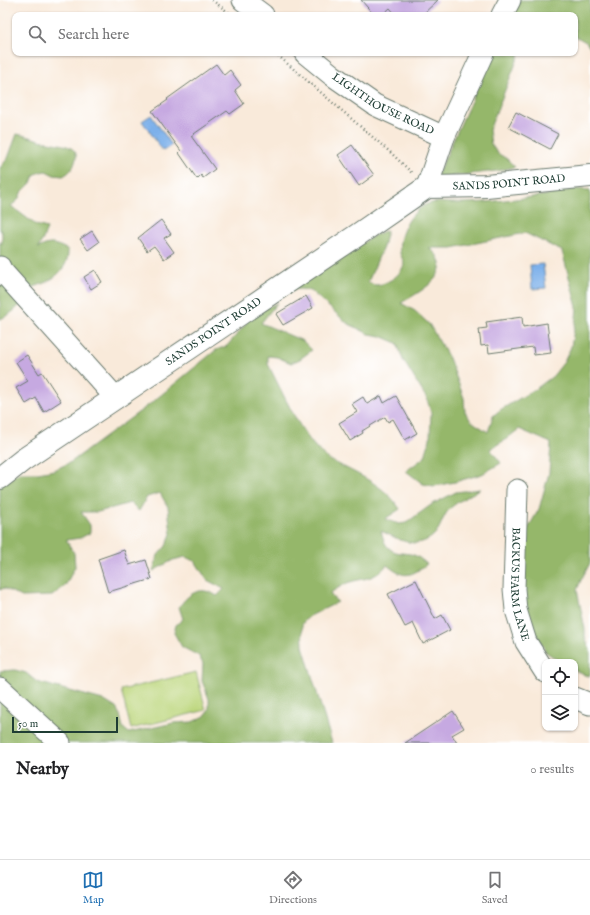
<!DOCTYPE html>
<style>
:root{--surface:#fff;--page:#f2f2f2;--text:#202124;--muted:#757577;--line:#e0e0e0;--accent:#1f6fb2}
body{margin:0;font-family:"IM FELL English",serif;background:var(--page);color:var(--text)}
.controls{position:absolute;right:12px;bottom:12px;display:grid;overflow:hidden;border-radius:8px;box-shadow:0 1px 3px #0004}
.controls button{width:36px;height:36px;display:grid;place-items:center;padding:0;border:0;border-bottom:1px solid var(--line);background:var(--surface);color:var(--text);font:20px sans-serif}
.scale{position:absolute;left:12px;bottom:10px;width:106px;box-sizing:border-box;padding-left:4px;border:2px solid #1f3d34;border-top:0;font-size:11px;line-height:14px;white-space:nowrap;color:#1f3d34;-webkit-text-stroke:3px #fff;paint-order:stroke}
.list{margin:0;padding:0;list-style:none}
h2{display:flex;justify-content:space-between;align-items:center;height:52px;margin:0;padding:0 16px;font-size:17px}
h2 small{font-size:13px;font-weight:400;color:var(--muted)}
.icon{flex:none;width:22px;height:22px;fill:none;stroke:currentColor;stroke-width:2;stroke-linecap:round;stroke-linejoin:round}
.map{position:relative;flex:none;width:590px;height:743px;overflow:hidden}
.search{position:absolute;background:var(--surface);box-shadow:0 1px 3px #0004;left:12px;right:12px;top:12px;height:44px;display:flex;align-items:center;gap:10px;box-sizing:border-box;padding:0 14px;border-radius:8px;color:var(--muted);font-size:15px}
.sheet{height:116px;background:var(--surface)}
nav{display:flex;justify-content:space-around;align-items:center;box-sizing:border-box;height:56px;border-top:1px solid var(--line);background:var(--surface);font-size:11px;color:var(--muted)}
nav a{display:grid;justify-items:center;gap:2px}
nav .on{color:var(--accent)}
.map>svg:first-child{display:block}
</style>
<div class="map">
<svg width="590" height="743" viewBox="0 0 590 743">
<rect width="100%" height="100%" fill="#fff"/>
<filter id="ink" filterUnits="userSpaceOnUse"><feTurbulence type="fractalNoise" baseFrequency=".025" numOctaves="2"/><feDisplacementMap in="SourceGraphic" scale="8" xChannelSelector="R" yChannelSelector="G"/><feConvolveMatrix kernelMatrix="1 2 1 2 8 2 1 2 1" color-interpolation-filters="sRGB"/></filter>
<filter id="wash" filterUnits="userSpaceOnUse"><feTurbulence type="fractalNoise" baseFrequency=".012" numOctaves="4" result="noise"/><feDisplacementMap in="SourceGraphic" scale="16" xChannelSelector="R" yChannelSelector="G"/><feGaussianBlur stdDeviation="0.9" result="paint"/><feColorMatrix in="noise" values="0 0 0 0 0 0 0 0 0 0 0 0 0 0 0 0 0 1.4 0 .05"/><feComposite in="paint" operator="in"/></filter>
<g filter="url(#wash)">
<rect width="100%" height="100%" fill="#f9eada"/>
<path fill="#bcd67b" stroke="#6e8a58" d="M196,672L206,710L131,729L121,690Z"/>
<g fill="#95b76b" stroke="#5a7a50" fill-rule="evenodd">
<path d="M517,0H590V48L586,42L575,36V15H511Z"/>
<path d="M493,53H520L489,130L491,144L497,153L507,159L515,167L497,171L436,178Z"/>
<path d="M17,134C28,136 37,140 48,142C58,144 82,145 75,162C73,169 69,173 63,176L54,175L46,171L40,172L34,175L31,183L21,193L18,200L11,206L36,225L47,228L43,239L38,248C52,241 56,244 68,250C69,272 49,283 30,288C24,302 15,313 0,319V242L2,244V233L0,229V168L8,158Z"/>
<path d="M574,189L590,190V563L581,580L577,590L585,629V638L590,650V676L584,675L575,670V662H561L546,652L525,612L519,583L526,532L539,509L549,473L551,443L519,429L505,440L490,449L501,463L482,474L455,482L434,486L423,484L406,471L425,457L430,439L431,413L427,399L403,360L397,343L381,336L369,334L347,323L311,291L301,289L290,290L375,235L387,230L383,247L368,282C370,283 373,285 376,285C385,285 400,276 403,267C406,262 401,258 400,253C397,236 409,215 423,206C435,199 447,204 459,203C474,203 489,202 505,200C528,198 551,195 574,189ZM525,233L562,251L577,307L576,318L571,347L564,362L553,376L537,388L500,410L493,416L488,432L471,421L465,412L464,398L449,358L429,324L415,311L401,303C414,295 447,279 439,260C437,254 433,251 429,248H452Z"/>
<path d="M277,303L261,323L303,341L312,350L300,359L291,363L277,357L268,356V364C282,391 302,439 326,457C330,461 337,463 342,466C364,477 387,488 400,509L385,519L399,524L406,523L431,505L456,492L480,489C471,495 453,503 447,512C442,519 440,530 433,536C415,551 397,538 381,531C383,537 384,544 389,548C396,555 406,552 414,555C419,557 423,561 427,564C410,577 404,579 387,565C373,581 365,577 347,583C341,586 335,590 330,593L332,597L338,602L310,616L304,621L302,625L303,646L332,743H0V671L15,670L26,673L37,682L103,700L116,708L120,715L123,728L129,733L173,723L192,722L205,716L209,709V699L202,681L203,664L199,656L182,647L174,633L176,625L183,619L179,607C189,593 201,585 217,596L224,589L207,580L195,561L185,557L173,560L153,571L158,555L166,546L171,534L168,507L160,493L147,497L139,511L130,503L98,512H81L90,525V533L80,538L66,540L74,553L75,567L65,586L52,596L22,597L4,588L0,590V484L19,473H38L54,470L71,462L150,404L216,350L227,346L244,326L252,314Z"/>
</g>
<g fill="#7db0ea" stroke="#4e768f">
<path d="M151,115L172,145L163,151L142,121Z"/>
<path d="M543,264L546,288L532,289L530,265Z"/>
</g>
<g id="blocks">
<g fill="#c6a9e1">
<path d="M361,0H438L422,15H396L390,8L382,15H374Z"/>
<path d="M216,64L224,75L230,70L241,85L235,90L244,104L230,114L227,111L191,136L215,169L203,178L201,175L197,179L179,153L181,151L152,111L168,100L167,99Z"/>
<path d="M516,112L558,134L550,149L508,127Z"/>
<path d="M352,145L374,175L359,186L338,155Z"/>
<path d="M161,220L171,234L164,238L174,252L164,259L154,246L147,251L138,238Z"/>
<path d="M92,231L99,242L88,250L80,239Z"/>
<path d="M95,270L102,282L91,289L84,277Z"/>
<path d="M306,296L313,308L283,325L276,314Z"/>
<path d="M522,317L523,327L547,323L551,353L534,355L533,347L489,353L488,345L481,346L479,329L487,328L486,322Z"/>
<path d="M27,355L39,374L42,372L61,401L44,412L36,398L26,404L16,388L28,381L16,362Z"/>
<path d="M381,396L384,403L396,396L417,433L405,440L393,419L388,422L385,417L362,431L363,433L350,441L339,423L357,412L352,404L363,397L367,404Z"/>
<path d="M124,550L129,565L146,560L152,579L108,592L98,559Z"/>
<path d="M416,580L435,619L442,615L450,630L423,644L413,623L405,627L388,594Z"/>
<path d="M453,711L464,728L452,735L457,743H405Z"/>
</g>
</g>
</g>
<g filter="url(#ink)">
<use href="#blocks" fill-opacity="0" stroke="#6b7a6e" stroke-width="1"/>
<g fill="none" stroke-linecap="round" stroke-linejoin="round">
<defs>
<g id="minor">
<path d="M243,0L263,15"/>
<path d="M502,15L510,0"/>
<path id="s1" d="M305,53L332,75L375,105L444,137"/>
<path d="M427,187L444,137L483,53"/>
<path d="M0,267L1,270L116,398"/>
<path id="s2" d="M517,490L514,589L516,610L526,642L545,672"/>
<path d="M0,688L60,743"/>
<path d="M575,698L590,704"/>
</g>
<g id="major">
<path id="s3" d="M0,478L23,460L356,236L427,187L486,186L590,176"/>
</g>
</defs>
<use href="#minor" stroke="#6b7a6e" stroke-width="23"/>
<use href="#major" stroke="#6b7a6e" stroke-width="24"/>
<g stroke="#6b7a6e" stroke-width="2.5" stroke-dasharray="1 3" stroke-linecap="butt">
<path d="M212,0L232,15"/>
<path d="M275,53L390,152L413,174"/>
</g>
<use href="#minor" stroke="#fff" stroke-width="21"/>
<use href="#major" stroke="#fff" stroke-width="22"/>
</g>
</g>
<g text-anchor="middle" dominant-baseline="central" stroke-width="4" stroke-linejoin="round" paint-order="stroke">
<g font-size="11" fill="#1f3d34" stroke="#fff">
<text stroke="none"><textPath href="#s1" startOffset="94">LIGHTHOUSE ROAD</textPath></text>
<text stroke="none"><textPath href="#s3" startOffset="599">SANDS POINT ROAD</textPath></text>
<text stroke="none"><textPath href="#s3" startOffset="259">SANDS POINT ROAD</textPath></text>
<text stroke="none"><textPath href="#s2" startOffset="95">BACKUS FARM LANE</textPath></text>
</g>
</g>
</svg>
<div class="controls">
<button><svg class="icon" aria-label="locate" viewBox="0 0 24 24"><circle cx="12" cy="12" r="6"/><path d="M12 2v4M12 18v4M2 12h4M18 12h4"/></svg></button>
<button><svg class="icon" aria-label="layers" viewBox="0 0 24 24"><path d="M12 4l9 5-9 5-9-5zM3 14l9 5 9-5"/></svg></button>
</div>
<div class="scale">50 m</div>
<div class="search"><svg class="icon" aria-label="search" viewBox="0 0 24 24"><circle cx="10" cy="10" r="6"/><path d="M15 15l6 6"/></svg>Search here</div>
</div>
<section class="sheet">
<h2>Nearby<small>0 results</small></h2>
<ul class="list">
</ul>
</section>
<nav>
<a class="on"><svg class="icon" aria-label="map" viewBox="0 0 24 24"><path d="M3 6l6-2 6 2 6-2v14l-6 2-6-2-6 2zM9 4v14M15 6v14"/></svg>Map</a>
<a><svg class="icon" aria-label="directions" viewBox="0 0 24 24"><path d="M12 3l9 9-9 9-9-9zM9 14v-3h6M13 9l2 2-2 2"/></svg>Directions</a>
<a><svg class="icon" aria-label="saved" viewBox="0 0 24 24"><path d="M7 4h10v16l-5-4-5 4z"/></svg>Saved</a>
</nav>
